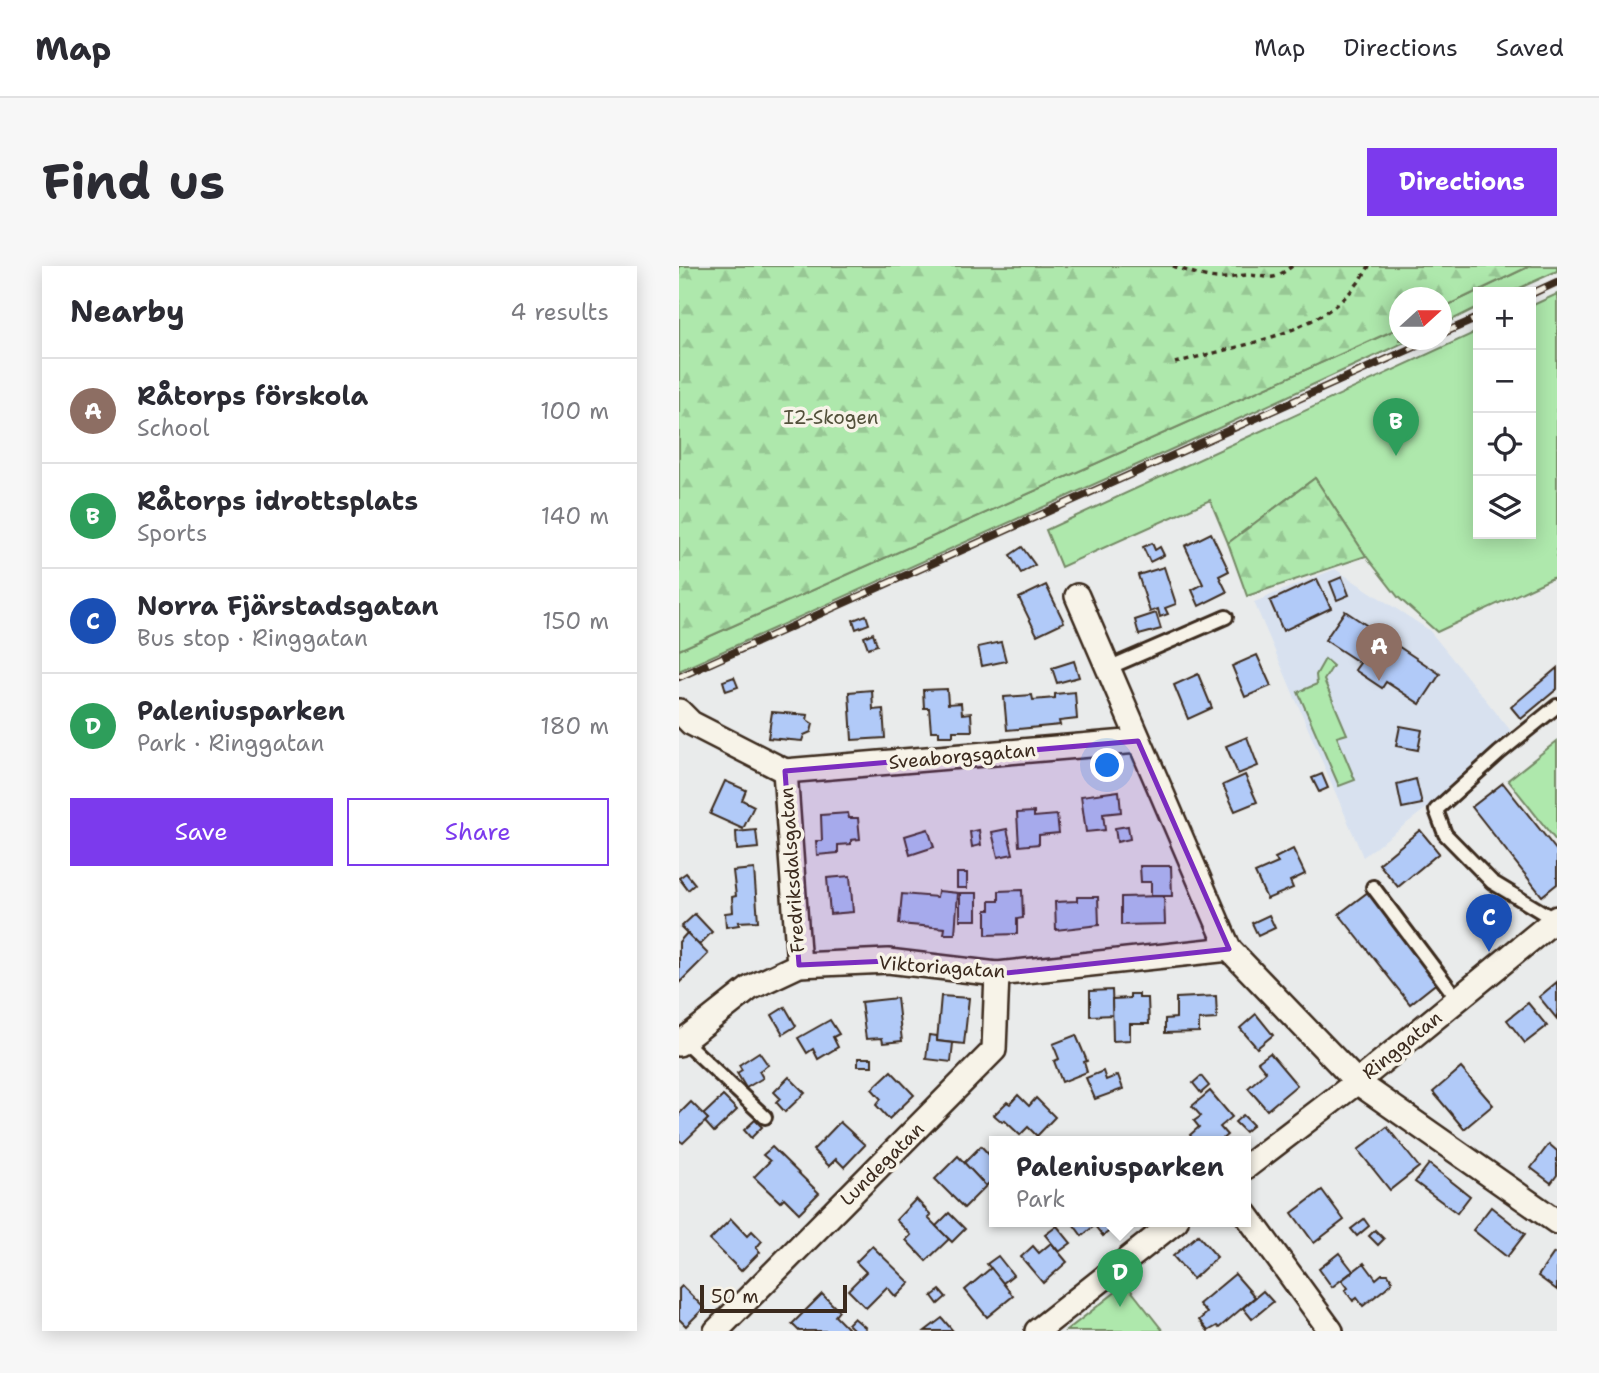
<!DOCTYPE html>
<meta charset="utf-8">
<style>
:root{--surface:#fff;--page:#f7f7f7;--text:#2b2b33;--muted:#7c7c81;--line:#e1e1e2;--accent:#7c3aed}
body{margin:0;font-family:"Shantell Sans",sans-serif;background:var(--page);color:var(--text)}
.controls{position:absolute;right:21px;top:21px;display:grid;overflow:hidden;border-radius:0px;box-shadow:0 4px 18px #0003}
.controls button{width:63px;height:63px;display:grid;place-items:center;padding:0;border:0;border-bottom:2px solid var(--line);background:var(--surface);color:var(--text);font:35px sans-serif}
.compass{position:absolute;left:710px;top:21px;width:63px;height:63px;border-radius:50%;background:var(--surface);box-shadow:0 4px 18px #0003;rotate:69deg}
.scale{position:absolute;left:21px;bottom:18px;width:147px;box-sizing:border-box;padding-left:7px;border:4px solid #3b2a1e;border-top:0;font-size:19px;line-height:24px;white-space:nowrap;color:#3b2a1e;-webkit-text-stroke:5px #f7f3e8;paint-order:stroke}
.you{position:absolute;left:429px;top:500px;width:24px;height:24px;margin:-18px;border:5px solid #fff;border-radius:50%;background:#1a73e8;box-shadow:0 0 0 10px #1a73e833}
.badge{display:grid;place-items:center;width:46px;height:46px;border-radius:50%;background:var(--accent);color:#fff;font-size:23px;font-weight:700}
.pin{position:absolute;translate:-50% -58px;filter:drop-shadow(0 2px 4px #0008)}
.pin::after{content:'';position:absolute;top:37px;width:24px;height:21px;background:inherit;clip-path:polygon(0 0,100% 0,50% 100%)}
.popup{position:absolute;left:310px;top:870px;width:262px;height:91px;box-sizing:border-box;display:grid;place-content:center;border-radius:0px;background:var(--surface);filter:drop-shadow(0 2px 5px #0005);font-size:23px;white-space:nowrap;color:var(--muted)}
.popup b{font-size:26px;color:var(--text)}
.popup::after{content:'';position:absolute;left:50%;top:100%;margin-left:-14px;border:14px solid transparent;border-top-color:var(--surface)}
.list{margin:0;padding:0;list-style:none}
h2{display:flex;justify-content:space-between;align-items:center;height:91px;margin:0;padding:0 28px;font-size:30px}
h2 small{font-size:23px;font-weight:400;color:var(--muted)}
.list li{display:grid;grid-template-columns:46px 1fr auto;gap:21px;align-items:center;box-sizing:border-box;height:105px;padding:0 28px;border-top:2px solid var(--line)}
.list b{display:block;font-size:26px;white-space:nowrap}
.list p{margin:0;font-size:23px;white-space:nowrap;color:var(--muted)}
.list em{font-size:23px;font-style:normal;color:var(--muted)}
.actions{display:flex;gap:14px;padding:21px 28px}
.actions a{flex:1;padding:16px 0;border:2px solid var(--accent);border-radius:0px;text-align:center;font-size:24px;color:var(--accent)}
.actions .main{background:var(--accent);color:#fff}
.icon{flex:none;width:38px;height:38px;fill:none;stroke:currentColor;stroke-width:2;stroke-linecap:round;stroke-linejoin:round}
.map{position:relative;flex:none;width:878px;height:1065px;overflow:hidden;border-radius:0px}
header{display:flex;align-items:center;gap:42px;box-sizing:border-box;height:98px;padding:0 35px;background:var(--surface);border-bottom:2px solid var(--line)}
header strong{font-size:33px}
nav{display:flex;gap:38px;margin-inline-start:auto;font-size:24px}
.intro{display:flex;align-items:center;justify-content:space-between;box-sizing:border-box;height:168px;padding:0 42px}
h1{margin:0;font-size:49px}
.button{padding:18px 32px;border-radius:0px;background:var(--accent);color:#fff;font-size:24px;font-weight:700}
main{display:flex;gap:42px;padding:0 42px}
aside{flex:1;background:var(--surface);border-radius:0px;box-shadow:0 4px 18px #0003}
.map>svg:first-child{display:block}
</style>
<header>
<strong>Map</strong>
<nav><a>Map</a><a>Directions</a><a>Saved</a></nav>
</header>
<div class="intro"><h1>Find us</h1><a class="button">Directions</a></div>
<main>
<aside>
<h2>Nearby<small>4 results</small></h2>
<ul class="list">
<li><span class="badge" style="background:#8d6e63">A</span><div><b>Råtorps förskola</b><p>School</p></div><em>100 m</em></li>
<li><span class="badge" style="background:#2e9e5b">B</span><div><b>Råtorps idrottsplats</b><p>Sports</p></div><em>140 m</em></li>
<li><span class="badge" style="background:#1a4fb4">C</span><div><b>Norra Fjärstadsgatan</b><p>Bus stop · Ringgatan</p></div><em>150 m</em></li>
<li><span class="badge" style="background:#2e9e5b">D</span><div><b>Paleniusparken</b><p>Park · Ringgatan</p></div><em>180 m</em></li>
</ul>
<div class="actions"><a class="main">Save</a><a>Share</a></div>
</aside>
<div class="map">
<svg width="878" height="1065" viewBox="0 0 878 1065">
<defs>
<pattern id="forest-firs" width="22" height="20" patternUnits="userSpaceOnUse" patternTransform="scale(1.75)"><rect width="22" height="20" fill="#aee8ac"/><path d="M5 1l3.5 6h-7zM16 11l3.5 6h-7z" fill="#97c794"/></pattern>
</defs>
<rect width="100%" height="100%" fill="#e9ebeb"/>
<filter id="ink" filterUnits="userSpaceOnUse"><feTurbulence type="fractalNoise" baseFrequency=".0143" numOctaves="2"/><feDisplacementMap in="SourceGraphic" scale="14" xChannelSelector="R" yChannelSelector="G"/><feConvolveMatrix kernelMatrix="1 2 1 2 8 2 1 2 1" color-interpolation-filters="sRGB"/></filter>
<g filter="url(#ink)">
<path fill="#d8e1ef" d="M656,303L750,364L832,465L758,534L684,591L575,336Z"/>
<g fill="#aee8ac" stroke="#748965" stroke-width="2">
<path d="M851,0H878V5L832,26H799V41L763,59V42Z"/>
<path d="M878,28V310L758,366L719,331L687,290L636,212L549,277L531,234L382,301L367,264L799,65V268H852V40Z"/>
<path d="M720,62V74H730L540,162L0,405V384Z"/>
<path d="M646,393L654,400L645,414L668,468L658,471L676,514L660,520L619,426L638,418L637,409Z"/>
<path d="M878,475V576L829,514Z"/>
<path d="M447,1018L484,1065H387Z"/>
</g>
<g fill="url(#forest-firs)" stroke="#748965" stroke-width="2">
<path d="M0,0H851L763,42L762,32H720V62L0,384Z"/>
<path d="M636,212L687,290L568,330L549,277Z"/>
</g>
<g fill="#b1caf8" stroke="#3b2a1e" stroke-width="2">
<path d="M532,267L550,305L540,310L548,326L520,340L513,324L524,318L506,280Z"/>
<path d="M473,277L476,284L481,281L485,289L471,296L464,281Z"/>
<path d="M343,281L356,299L342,307L331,289Z"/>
<path d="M485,301L497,338L486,342L489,348L481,351L479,343L471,346L459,309Z"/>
<path d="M663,311L670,329L658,334L651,316Z"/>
<path d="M638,313L652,342L604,365L591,335Z"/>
<path d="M367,319L385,356L358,369L340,332Z"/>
<path d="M666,345L761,408L741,438L707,416L703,422L676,404L681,397L646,374Z"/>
<path d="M477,347L482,363L460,369L456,354Z"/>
<path d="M187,349L190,358L177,363L174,354Z"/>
<path d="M194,367L198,379L189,382L185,371Z"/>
<path d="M322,376L327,395L303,400L299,381Z"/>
<path d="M578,389L592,420L566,431L553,400Z"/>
<path d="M395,395L400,411L378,417L373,402Z"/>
<path d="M878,402V423L842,453L832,441Z"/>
<path d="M519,408L533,442L509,453L495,419Z"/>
<path d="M55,411L59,421L47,425L44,415Z"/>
<path d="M268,423L269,438L282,437L283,448L292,447L293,465H274V470H260V465H252L250,442H245L244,424Z"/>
<path d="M193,424L194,444L204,443L206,472L173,474L170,426Z"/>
<path d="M396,426L398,453L380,455L381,459L328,464L325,431L353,429L354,434L376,432V428Z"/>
<path d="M93,446L129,449L128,454L134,458L132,466L125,469L123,475L89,472Z"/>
<path d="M721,460L743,464L739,484L717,480Z"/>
<path d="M568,471L579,500L559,508L547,480Z"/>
<path d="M643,508L649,522L640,526L633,512Z"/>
<path d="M566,509L578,536L556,545L544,519Z"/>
<path d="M737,513L743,538L723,542L718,518Z"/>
<path d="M46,515L67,524L63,534L75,540L64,563L31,548Z"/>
<path d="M824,517L878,585V618L863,630L793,541Z"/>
<path d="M440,525L442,546L424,548L426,564L407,566L402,530Z"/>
<path d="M355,546V551L378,549L380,567L360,569V578L340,580L338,547Z"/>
<path d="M169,547L170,552H179L181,573L172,574V578L159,579V587L138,589L137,575H143L142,549Z"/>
<path d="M449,560L451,573L438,576L436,562Z"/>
<path d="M249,563L255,581L231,589L226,570Z"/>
<path d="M328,563L334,588L319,591L313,566Z"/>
<path d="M77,564L79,582L58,584L57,566Z"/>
<path d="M300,564L302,579L293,581L291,566Z"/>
<path d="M741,564L760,587L719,621L700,598Z"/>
<path d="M614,583L626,608L611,615L614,622L588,633L576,607L599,597L596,592Z"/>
<path d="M461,600H492L493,630H472V616H462Z"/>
<path d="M75,603L79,655L59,656L60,659L47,661L46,647L54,646L53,631L57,630L54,605Z"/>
<path d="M7,607L16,618L9,624L0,612Z"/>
<rect x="278" y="607" width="10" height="15"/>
<path d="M171,610L174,646L151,648L148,612Z"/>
<path d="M343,624L344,652L338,653V668L307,669V644H311V635H320V625Z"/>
<path d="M259,625L279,627L276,668H265L266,662L220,658L223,628L258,631Z"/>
<path d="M689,626L760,715L731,738L660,648Z"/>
<rect x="281" y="627" width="17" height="27"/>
<path d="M485,630L486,658L442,659V631Z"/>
<path d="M398,631H419L420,659L377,664L376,636L398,635Z"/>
<path d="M16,648L33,666L20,679L2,661Z"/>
<path d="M590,649L596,662L579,670L573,657Z"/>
<path d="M8,667L29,688L0,717V676Z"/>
<path d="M878,716V753L860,731Z"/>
<path d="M433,724L434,749L411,750V725Z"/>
<path d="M451,728H460V732H469L470,758H451V774L434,775L433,733L451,732Z"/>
<path d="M262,730L290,732L285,778L258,775Z"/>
<path d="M537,730L538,753L520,754V766L486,767V753L497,752V732Z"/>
<path d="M218,732L223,775L204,777L203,772L187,773L182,736Z"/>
<path d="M849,737L868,760L846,777L828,754Z"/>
<path d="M106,741L117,760L104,768L93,749Z"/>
<path d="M577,748L594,769L578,782L561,762Z"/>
<path d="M151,754L160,768L154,771L159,781L139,793L134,783L128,787L119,772Z"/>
<path d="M250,769L258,770V775L274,777L272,796L247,793Z"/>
<path d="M397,769L408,795L405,796L408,806L383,816L375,795L380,793L374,778Z"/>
<path d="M80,786L89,799L80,805L84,812L67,822L58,807L63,804L60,799Z"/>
<path d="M591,787L618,819L588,844L569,822L587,806L579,796Z"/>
<rect x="179" y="792" width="14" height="8"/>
<path d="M782,802L814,839L785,863L754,826Z"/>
<path d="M212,805L235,829L210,853L197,839L202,833L193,823Z"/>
<path d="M424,805L427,814L439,809L444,823L416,833L407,812Z"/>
<path d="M522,810L530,820L522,827L514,817Z"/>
<path d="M110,811L126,827L106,846L97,836L101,832L95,826Z"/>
<path d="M531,825L553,851L541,861L548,869L541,875H515L511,869L520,861L515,855L522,850L513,840Z"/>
<path d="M339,829L350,840L357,832L376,851L358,870L349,861L341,869L325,854L323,856L315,849L328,836L331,838Z"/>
<path d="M44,830L58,844L35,866L26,856L29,853L24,849Z"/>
<path d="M12,836L29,853L4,877L0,874V848Z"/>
<path d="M564,849L574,859L566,866L556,856Z"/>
<path d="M76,854L83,861L72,872L65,864Z"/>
<path d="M161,856L186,879L165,901L157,893L150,900L134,884Z"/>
<path d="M708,861L740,901L711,924L679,884Z"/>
<path d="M870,878L878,885V909L872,917L852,902Z"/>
<path d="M302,880L315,894V912L307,920L285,897Z"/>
<path d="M93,881L140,927L120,947L105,932L101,936L75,911L91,895L84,889Z"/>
<path d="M279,890L307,920L285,942L256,913Z"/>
<path d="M750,898L791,930L778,947L736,916Z"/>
<path d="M643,924L665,954L635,977L613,947Z"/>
<path d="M237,933L252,949L249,952L270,973L247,995L227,974L232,969L217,954Z"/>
<path d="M812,941L846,968L828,991L794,964Z"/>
<path d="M270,947L286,963L273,976L257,960Z"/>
<path d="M52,953L68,970L73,965L83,975L77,982L81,986L62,1005L31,974Z"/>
<path d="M685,953L690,960L678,970L672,963Z"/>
<path d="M392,955H412L415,960L403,970Z"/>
<path d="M412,955H443L424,970Z"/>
<path d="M378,960L392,977L380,986L366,969Z"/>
<path d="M696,964L705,973L699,979L690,970Z"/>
<path d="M519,969L538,991L514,1013L494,990Z"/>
<path d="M372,977L388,996L364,1017L342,991L354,980L360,987Z"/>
<path d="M193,980L231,1017L217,1031L208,1021L187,1042L169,1024L187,1006L177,996Z"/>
<path d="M660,987L674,1005L653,1021L640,1003Z"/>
<path d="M875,987L878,989V1024L859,1010Z"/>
<path d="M319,990L334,1009L324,1017L308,998Z"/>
<path d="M685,997L697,1013L703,1008H709L713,1014L712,1018L684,1040L678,1032L674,1035L666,1024L669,1022L663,1014Z"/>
<path d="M312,1002L334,1030L308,1051L286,1024Z"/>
<path d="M556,1008L576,1031L540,1062L538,1060L529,1065L520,1054L528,1047L520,1038Z"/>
<path d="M3,1020L25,1042L7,1060L0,1053V1023Z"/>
<path d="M261,1024L267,1031L259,1038L253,1030Z"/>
<path d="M584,1025L594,1036L573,1053L564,1042Z"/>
<path d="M143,1028L160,1045L156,1050L169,1063L167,1065H120L113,1058Z"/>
<path d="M175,1052L187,1062L185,1065H176L169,1058Z"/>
<path d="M263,1052L274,1065H246Z"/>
</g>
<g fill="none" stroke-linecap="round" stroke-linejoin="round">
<defs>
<g id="service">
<path d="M429,402L547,351"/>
<path d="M694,621L779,734"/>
<path d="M876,654L813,616L766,568L757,544L820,487L878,440"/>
<path d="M4,774L86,851"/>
</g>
<g id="minor">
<path d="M398,330L550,683L678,816L878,956"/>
<path d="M0,445L12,457L106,505"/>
<path d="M106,505L459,475"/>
<path d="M106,505L120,699"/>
<path d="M0,778L71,722L120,699L209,695L318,708L550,683"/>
<path d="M567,901L678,816L878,652"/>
<path d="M567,948L652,1065"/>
<path d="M37,1065L315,784L318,708"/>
<path d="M358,1065L497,955"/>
</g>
</defs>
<use href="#service" stroke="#3b2a1e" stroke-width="18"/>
<use href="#minor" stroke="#3b2a1e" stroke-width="28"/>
<g stroke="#3b2a1e" stroke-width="3.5" stroke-dasharray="5 5" stroke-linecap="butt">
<path d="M494,0C509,5 525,12 541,12C551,13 560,9 568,9C594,10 591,17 613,0"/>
<path d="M496,97C563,78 654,68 690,0"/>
</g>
<use href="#service" stroke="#f7f3e8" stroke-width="12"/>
<use href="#minor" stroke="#f7f3e8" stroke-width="23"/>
<defs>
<g id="rail">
<path d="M852,28L878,16"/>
<path d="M762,68L799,52"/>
<path d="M0,411L751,74"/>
</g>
</defs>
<use href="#rail" stroke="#3b2a1e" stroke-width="8"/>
<use href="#rail" stroke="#f7f3e8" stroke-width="5" stroke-dasharray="16" stroke-linecap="butt"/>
</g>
</g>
<path fill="#7b2cbf" fill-opacity="0.2" stroke="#7b2cbf" stroke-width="5" stroke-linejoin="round" d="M459,475L550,683L318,708L209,695L120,699L106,505Z"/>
<g text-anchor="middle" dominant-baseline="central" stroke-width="7" stroke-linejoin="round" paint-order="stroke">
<g font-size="19" fill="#52503a" stroke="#f7f3e8">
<text x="152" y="151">I2-Skogen</text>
</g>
<g font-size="19" fill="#3b2a1e" stroke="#f7f3e8">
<text transform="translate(283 490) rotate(-5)">Sveaborgsgatan</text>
<text transform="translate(113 604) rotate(-94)">Fredriksdalsgatan</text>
<text transform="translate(263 701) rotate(4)">Viktoriagatan</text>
<text transform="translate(723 779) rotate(-39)">Ringgatan</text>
<text transform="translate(203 898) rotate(-45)">Lundegatan</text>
</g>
</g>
</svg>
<div class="controls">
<button>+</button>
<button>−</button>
<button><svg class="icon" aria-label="locate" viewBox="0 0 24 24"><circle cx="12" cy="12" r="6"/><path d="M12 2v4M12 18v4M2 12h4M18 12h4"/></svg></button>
<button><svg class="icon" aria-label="layers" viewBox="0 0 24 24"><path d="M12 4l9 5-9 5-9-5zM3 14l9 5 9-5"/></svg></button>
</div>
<svg class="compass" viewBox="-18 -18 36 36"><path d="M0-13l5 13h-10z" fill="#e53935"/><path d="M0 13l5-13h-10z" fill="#7c7c81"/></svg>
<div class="scale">50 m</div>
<div class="you"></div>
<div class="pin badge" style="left:700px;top:415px;background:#8d6e63">A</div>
<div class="pin badge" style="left:717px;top:190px;background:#2e9e5b">B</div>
<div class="pin badge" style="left:810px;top:686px;background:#1a4fb4">C</div>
<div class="pin badge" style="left:441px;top:1041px;background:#2e9e5b">D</div>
<div class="popup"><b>Paleniusparken</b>Park</div>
</div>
</main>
